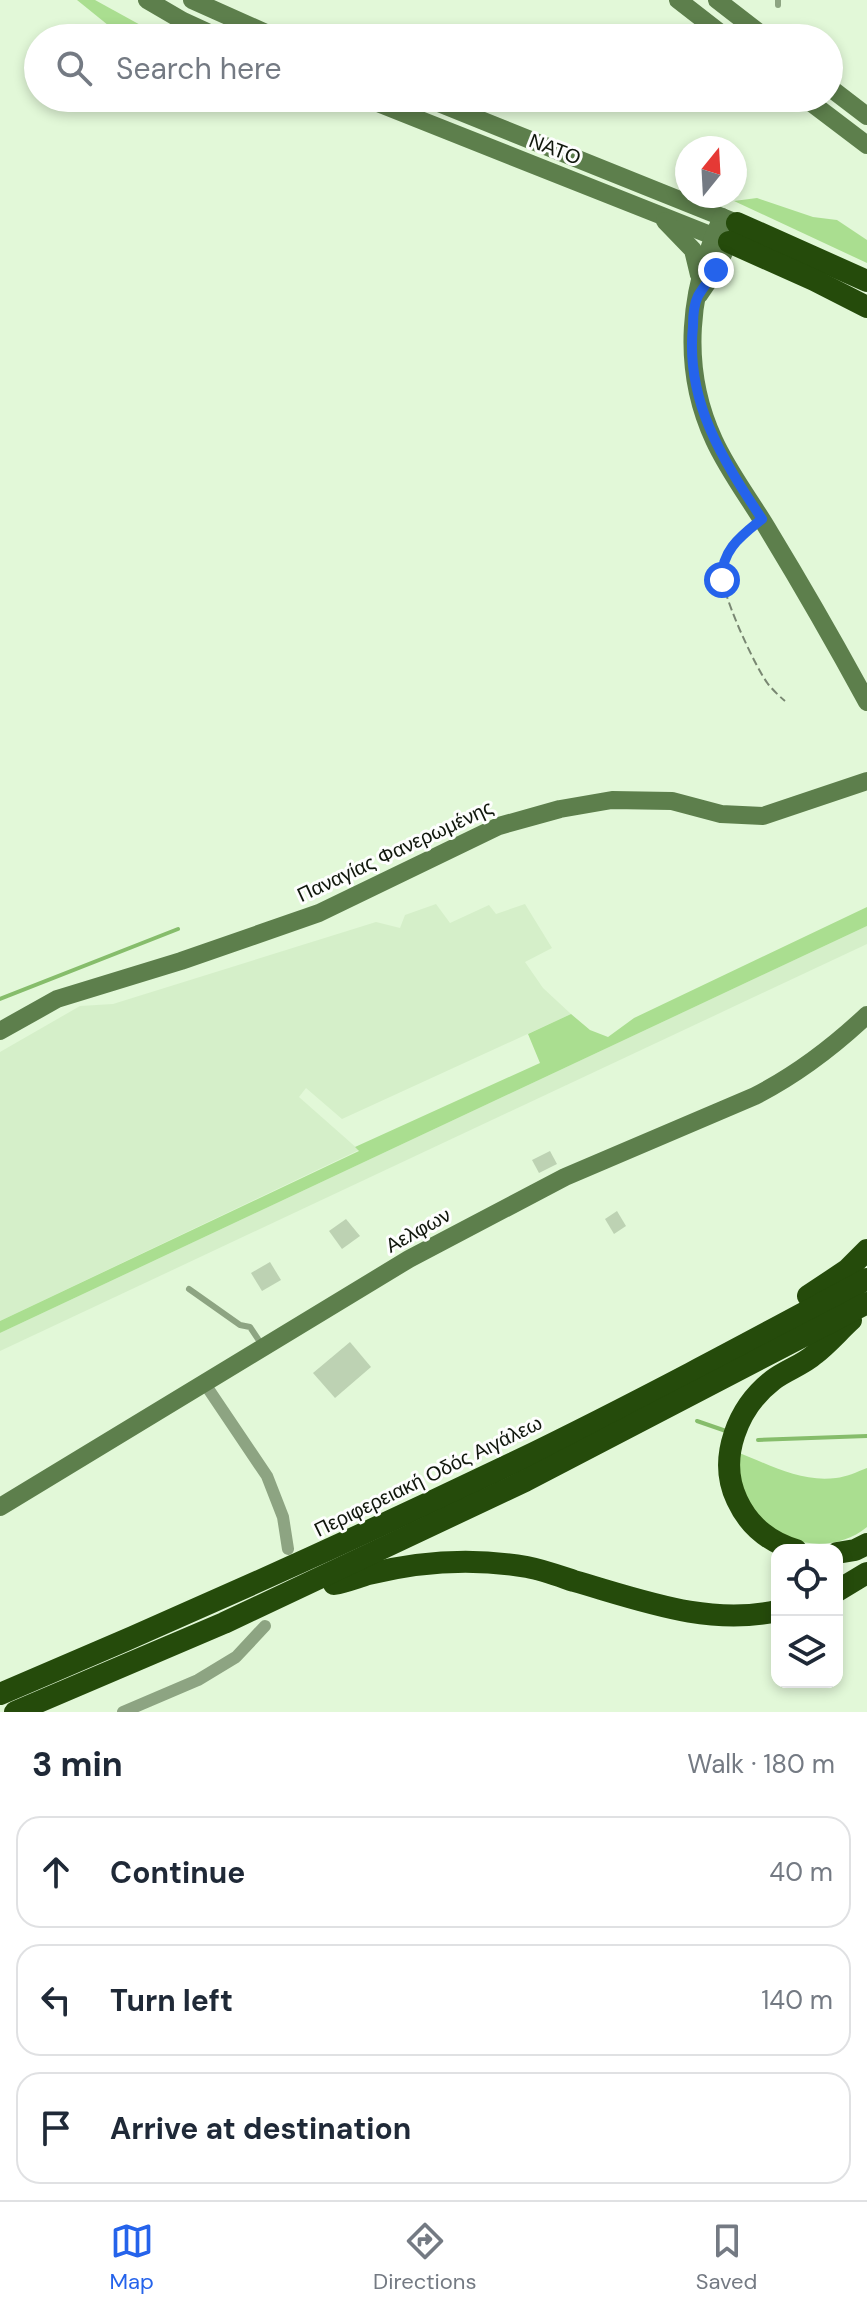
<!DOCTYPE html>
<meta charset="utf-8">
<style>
:root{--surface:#fff;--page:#f6f6f7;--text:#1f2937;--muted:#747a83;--line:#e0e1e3;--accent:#2563eb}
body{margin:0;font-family:"DM Sans",sans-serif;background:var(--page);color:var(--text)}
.controls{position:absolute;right:24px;bottom:24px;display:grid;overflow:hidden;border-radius:16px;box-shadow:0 4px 12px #0003}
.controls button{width:72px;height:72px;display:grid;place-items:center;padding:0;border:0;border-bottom:2px solid var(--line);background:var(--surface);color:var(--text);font:40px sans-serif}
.compass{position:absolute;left:675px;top:136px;width:72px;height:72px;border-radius:50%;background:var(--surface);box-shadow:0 4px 12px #0003;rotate:18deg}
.stop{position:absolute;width:24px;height:24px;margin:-18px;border:6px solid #2563eb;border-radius:50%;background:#fff}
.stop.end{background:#2563eb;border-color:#fff;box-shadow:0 2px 8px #0008}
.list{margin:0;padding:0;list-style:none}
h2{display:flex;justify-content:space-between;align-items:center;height:104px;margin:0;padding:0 32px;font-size:34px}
h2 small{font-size:26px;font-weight:400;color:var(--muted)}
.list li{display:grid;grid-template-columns:52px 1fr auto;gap:24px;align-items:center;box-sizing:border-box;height:112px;margin:0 16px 16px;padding:0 16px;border:2px solid var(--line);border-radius:24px}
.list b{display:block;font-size:30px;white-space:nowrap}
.list em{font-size:26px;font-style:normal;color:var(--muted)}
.icon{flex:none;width:44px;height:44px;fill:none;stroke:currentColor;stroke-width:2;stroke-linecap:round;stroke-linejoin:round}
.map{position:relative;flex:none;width:867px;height:1712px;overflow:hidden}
.search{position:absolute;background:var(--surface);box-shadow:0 4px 12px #0003;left:24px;right:24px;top:24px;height:88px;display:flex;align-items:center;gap:20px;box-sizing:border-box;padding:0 28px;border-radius:44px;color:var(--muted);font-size:30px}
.sheet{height:488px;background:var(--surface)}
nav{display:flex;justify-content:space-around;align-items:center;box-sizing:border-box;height:112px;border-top:2px solid var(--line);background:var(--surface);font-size:22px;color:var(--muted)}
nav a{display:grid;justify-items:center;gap:4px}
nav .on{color:var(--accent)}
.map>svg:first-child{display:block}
</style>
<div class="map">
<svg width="867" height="1712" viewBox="0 0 867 1712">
<rect width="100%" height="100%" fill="#e2f8d8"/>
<g fill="#d5efc9">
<path d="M436,904L450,923L489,905L496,914L525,904L552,948L525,962L543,988L571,1014L342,1119L306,1088L299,1097L359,1150L0,1321V1052L80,1006L113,1004L376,922L400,928L405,915Z"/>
<path d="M867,926V944L0,1351V1333Z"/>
</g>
<g fill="#aade90">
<path d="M77,0H95L164,38H124Z"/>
<path d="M757,198L813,217L837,220L867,240V263L734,201Z"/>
<path d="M867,907V926L0,1333V1321L359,1151L355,1147L540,1063L528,1034L571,1014L590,1030L608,1037L634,1018Z"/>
<path d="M737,1452C768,1464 802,1483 836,1478C846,1477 857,1472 867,1468V1527C828,1559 765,1543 745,1496C739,1483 739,1466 737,1452Z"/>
</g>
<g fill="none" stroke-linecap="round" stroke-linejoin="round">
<g stroke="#86bd6b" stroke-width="4">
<path d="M0,999L178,929"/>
<path d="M697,1421L726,1431"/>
<path d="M758,1440L867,1436"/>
</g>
</g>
<g fill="#bdd2b3">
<path d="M550,1151L557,1164L539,1173L532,1160Z"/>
<path d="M617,1211L626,1226L614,1234L605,1219Z"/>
<path d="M346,1219L360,1236L342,1249L329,1231Z"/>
<path d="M270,1262L281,1280L262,1291L251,1273Z"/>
<path d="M350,1342L371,1367L335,1398L313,1373Z"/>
</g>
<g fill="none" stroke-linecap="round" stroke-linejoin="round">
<path stroke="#798772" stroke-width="2" stroke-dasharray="8 4" stroke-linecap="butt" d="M749,530C737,541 723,552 721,569C720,591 754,665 768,684C773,690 779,696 785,701"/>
<g stroke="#8da482" stroke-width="6">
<path d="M778,0V5"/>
<path d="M189,1289L240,1325L250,1327L262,1345"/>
</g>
<g stroke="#8da482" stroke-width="12">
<path d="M205,1384L267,1476L283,1517L288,1549"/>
<path d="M123,1712L198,1680L236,1657L265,1626"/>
</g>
<g stroke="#5d7f4c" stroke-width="18">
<path d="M147,0L183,21L220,38"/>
<path d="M192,0L277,38"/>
<path d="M678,0L727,38"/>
<path d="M717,0L766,38"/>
<path d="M829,87L867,116"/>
<path d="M365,98L723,240"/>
<path d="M426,98L737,223L716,270L699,295"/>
<path d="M805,98L867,145"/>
<path d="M722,217C689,288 680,367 714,440C729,473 752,502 770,533C804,589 836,645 867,702"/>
<path d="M665,221L693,250L699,275"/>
<path d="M0,1031L57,999L181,961L319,913L499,826L560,809L612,800L672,801L721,814L763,816L867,781"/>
<path d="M0,1507L409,1259L565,1177L755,1096C796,1075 833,1047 867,1015"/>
</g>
<g stroke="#254b0b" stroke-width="22">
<path d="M737,223L867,281"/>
<path d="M729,242L814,280L867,307"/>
<path d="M808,1296L847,1270L867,1250"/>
<path d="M796,1550C769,1542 749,1526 737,1500C717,1458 738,1407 773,1380C786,1370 803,1365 815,1354C828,1344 839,1331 851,1320"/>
<path d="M837,1553L855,1550L867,1544"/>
<path d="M334,1584C346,1582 358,1577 369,1574C421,1561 475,1558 527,1567C543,1570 559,1576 574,1581C641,1600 707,1626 777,1611"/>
<path d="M837,1591L867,1573"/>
<path d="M0,1694C173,1621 344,1544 513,1463C633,1405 750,1342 867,1279"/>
<path d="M15,1712L224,1623L525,1481L867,1303"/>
</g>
</g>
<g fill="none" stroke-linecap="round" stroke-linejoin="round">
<path stroke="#2563eb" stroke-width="10" d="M716,270C710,279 703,287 698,296C694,304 693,317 693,326C685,400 722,459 762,519C741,536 721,550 722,580"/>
</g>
<g text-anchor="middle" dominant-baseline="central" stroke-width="6" stroke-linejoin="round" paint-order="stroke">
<g font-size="20" fill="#10170c" stroke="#fdfefd">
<text transform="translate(555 149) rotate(21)">ΝΑΤΟ</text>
<text transform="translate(395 851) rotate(-25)">Παναγίας Φανερωμένης</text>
<text transform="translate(418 1230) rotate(-29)">Αελφων</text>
<text transform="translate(428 1476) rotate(-26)">Περιφερειακή Οδός Αιγάλεω</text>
</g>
</g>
</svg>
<div class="controls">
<button><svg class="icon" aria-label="locate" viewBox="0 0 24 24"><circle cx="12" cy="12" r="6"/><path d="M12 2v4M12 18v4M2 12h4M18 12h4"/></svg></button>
<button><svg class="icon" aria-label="layers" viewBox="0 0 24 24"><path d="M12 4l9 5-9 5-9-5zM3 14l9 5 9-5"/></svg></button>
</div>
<svg class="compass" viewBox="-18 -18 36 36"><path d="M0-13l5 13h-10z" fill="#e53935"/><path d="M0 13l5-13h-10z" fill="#747a83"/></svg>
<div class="stop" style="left:722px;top:580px"></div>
<div class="stop end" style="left:716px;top:270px"></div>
<div class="search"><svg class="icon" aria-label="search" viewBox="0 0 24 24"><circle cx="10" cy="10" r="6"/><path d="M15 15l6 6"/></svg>Search here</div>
</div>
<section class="sheet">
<h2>3 min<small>Walk · 180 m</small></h2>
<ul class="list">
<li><svg class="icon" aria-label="ahead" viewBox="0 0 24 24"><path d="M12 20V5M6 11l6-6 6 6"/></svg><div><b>Continue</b></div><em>40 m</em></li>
<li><svg class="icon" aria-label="left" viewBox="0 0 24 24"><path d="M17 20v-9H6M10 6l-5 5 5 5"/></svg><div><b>Turn left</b></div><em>140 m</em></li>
<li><svg class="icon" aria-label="arrive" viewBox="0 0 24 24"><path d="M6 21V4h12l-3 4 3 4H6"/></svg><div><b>Arrive at destination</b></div></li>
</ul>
</section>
<nav>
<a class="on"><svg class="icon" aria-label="map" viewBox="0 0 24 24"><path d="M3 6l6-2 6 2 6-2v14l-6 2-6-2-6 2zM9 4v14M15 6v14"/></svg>Map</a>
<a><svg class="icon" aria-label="directions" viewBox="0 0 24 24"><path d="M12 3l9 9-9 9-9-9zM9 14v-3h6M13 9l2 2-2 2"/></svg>Directions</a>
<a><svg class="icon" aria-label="saved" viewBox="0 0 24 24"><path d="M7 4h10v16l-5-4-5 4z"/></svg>Saved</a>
</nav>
